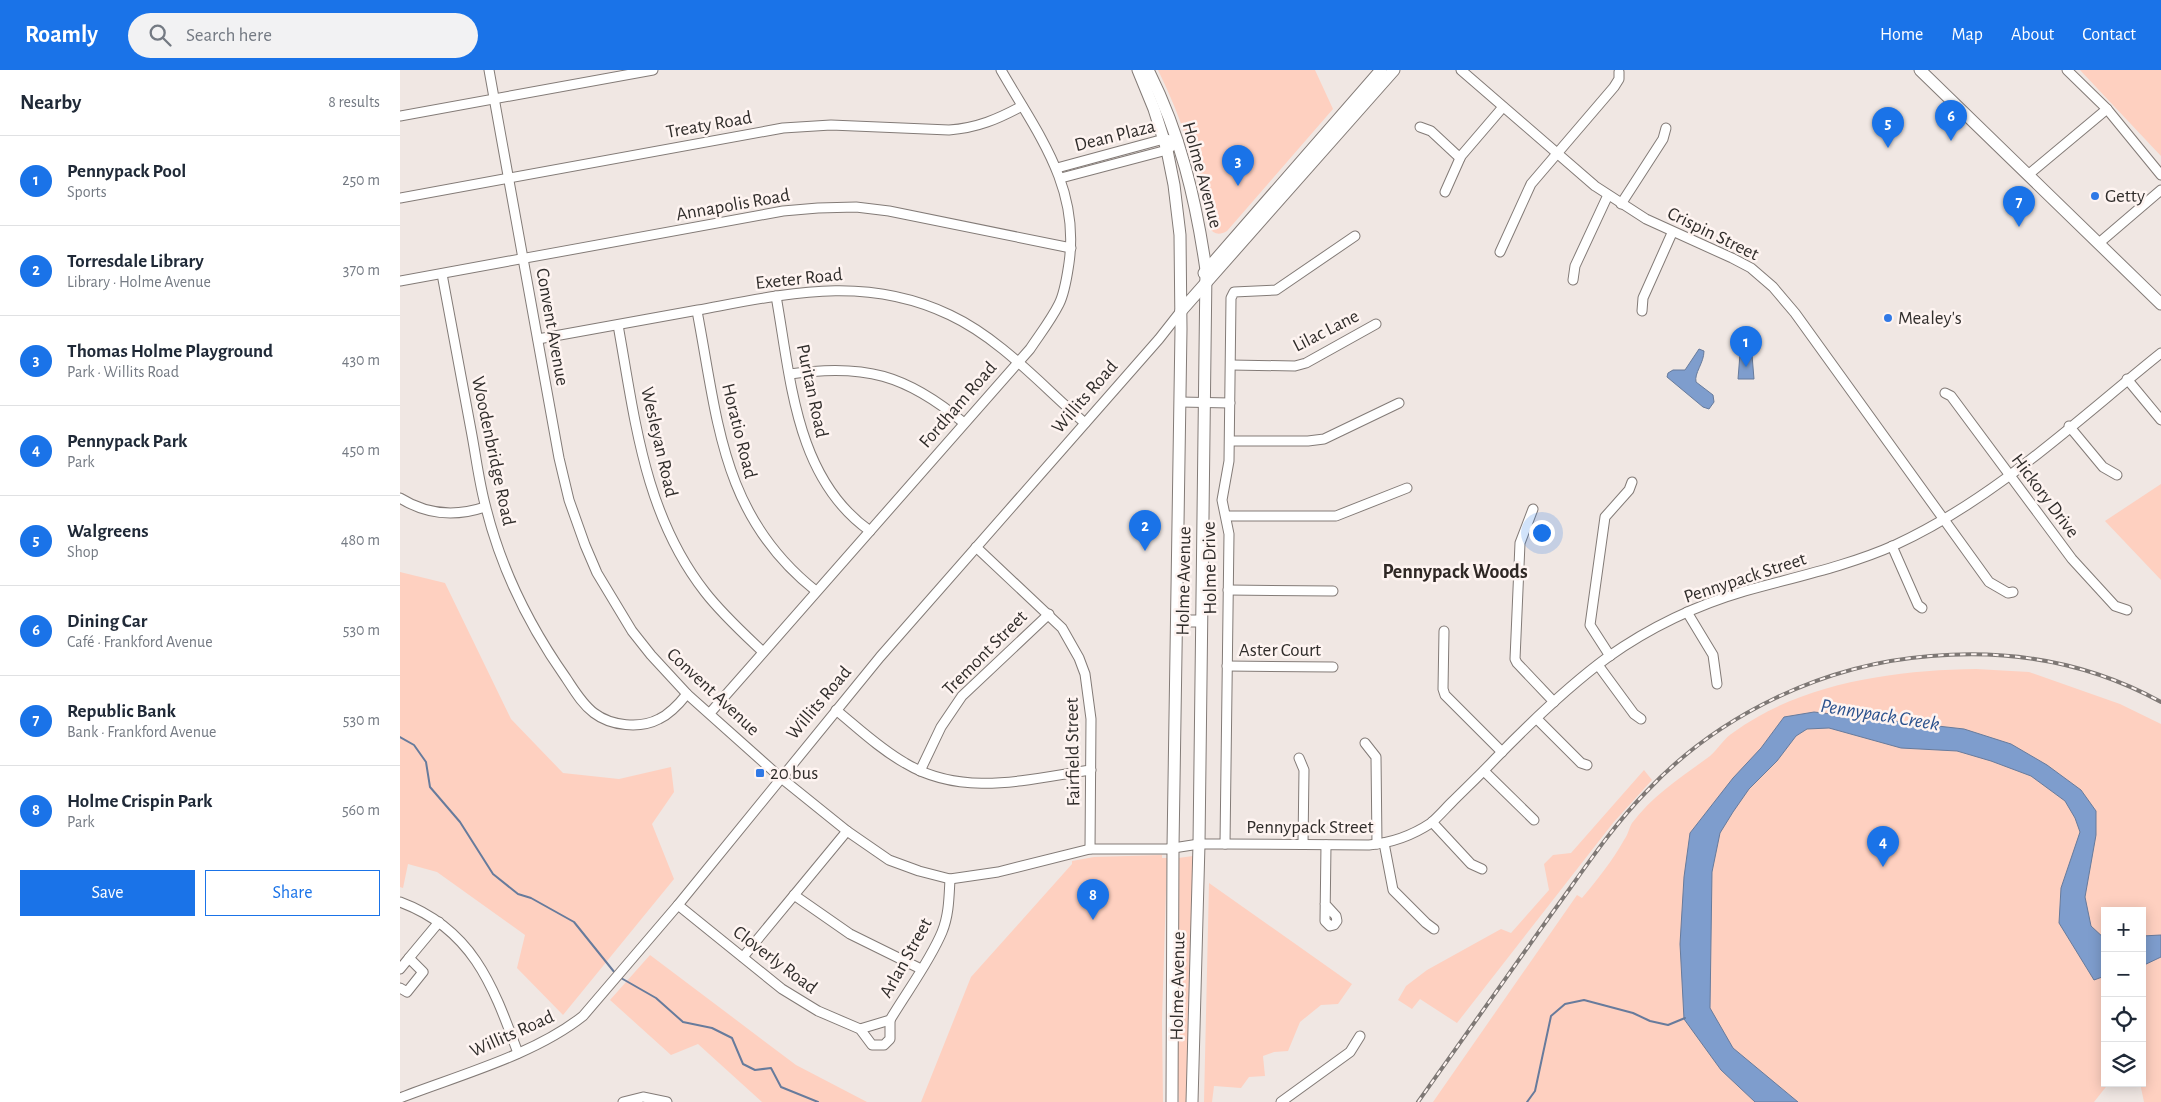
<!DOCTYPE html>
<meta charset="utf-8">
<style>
:root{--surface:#fff;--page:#f2f2f3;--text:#1f2937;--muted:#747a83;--line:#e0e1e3;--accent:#1a73e8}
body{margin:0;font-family:"Alegreya Sans",sans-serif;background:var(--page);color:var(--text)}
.controls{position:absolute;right:15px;bottom:15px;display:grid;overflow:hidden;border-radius:0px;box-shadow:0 2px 12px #0003}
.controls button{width:45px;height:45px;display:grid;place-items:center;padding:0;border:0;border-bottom:1px solid var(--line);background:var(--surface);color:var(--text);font:25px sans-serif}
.you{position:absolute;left:1141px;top:462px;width:18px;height:18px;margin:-12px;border:4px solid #fff;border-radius:50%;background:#1a73e8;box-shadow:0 0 0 8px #1a73e833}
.badge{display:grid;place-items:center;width:32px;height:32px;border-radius:50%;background:var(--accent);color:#fff;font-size:16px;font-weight:700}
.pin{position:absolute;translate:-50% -41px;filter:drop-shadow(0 1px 2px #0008)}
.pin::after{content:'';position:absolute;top:26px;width:18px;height:15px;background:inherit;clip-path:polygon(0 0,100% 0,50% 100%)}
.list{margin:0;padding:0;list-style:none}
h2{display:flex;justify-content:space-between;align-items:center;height:65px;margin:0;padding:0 20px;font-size:21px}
h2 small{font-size:16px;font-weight:400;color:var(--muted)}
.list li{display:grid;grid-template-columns:32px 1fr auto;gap:15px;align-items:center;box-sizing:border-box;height:90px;padding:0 20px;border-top:1px solid var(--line)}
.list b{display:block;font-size:19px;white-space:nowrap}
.list p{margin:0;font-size:16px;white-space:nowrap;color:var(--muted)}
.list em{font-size:16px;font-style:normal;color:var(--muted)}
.actions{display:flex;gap:10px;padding:15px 20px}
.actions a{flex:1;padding:11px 0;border:1px solid var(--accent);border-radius:0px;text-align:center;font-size:18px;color:var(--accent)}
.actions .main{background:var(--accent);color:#fff}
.icon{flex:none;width:28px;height:28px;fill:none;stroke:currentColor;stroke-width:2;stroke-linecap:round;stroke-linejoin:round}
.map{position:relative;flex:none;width:1761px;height:1032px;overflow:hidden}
header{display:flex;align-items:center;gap:30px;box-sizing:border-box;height:70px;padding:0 25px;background:var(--accent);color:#fff}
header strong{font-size:24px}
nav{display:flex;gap:28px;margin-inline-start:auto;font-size:18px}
.search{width:350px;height:45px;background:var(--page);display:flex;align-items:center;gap:12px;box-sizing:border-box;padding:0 18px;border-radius:28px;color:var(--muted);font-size:19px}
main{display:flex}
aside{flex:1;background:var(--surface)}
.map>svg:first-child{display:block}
</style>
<header>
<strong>Roamly</strong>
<div class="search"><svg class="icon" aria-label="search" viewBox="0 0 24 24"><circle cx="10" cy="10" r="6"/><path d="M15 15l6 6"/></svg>Search here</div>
<nav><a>Home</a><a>Map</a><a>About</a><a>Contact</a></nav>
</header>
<main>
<aside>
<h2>Nearby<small>8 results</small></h2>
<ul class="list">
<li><span class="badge">1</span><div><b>Pennypack Pool</b><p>Sports</p></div><em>250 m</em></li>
<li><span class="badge">2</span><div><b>Torresdale Library</b><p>Library · Holme Avenue</p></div><em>370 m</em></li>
<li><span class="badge">3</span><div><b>Thomas Holme Playground</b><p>Park · Willits Road</p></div><em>430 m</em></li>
<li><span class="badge">4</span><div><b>Pennypack Park</b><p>Park</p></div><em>450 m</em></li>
<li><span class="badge">5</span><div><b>Walgreens</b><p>Shop</p></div><em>480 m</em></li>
<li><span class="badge">6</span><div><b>Dining Car</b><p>Café · Frankford Avenue</p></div><em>530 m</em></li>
<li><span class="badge">7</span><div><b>Republic Bank</b><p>Bank · Frankford Avenue</p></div><em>530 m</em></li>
<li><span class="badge">8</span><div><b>Holme Crispin Park</b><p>Park</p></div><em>560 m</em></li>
</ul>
<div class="actions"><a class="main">Save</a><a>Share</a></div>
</aside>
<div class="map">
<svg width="1761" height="1032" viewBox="0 0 1761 1032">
<rect width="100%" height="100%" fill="#f0e7e3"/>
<g fill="#fed0c0">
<path d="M758,0H915L933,39L827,161C819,166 813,164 809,157C800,103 782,49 758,0Z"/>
<path d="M1680,0H1761V86Z"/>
<path d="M1761,414V510L1705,451Z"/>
<path d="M0,502L45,513L111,649L163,703L219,709L271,697L274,722L252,754L274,809L163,945L117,898L125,865L37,802L8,794L3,818L0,817Z"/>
<path d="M1576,599L1629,602L1720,634L1761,654V1032H1744L1740,1013H1742V841H1705V1013H1709L1694,1032H1033L1177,825L1182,828C1197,810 1213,790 1224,770C1228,765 1229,758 1232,753C1253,725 1283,706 1310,686C1318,679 1324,668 1334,662C1401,613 1495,600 1576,599Z"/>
<path d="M1244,700L1252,710L1213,753L1057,953L1020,929L1012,939L998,930L1006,916L1027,900L1101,859L1111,863L1149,820L1144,794L1153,785L1171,783Z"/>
<path d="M762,785V788H767L762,950L763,1032H521L571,907L672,794V791L694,787Z"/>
<path d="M793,786L788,1032H779L778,1012L774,992L778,788Z"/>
<path d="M809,813L952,914L938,934L921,935L900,952L888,981L874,982L863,986L865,1006L849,1007L841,1018L814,1016L812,1032H804Z"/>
<path d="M250,885L396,995L467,1032H362L298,974L271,985L210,930Z"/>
</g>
<g fill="#7e9dcd" stroke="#677b9c">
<path d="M1299,279L1304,281C1304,293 1294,303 1296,312L1313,325L1314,332L1309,339L1303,337L1267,307L1268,303L1273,300H1285Z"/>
<path d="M1340,284L1352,285L1354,309H1338Z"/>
<path d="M1414,642L1564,659L1611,674L1647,695L1681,720L1696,741V765L1685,827L1691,856L1705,869V906L1694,910L1659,853L1661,818L1680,762L1675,748L1665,731L1631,706L1591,691L1557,681L1501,678L1429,658L1407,659L1396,666L1377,691L1349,719L1333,742L1320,763L1312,802L1310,938L1333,978L1398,1032H1355L1321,1000L1284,949L1280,874L1284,807L1290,763L1333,708L1361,678L1384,647Z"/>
<path d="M1761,865V887L1742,896V866Z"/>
</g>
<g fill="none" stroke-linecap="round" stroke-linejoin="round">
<g stroke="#677b9c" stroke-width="2">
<path d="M0,667L14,675L26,692L30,717L60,752L93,804L118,824L131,828L174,852L215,903"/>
<path d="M221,908L256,928L283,952L312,958L332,968L343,994L355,1000L371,998L381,1017L418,1032"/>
<path d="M1127,1032L1135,1021L1151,946L1165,934L1184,930L1233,943L1250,951L1268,955L1285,948"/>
</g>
<defs>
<g id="minor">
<path d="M89,0L159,388L169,430L185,475L197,503L232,561L251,585L287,624L380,707L447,761L489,790L519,801L550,809L598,802L690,779H767L799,774H825L969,775C990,773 1013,765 1031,753C1038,747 1045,739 1051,733C1066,718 1081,704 1095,689C1130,653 1167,617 1208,587C1249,558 1297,535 1345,521C1395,507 1448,496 1495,475C1595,429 1676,351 1761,283"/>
<path d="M1061,0L1195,116L1246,149L1332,188L1351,198L1373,217L1395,243L1589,512L1608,523L1613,522"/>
<path d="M1667,0L1707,39L1761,105"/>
<path d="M0,46L253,0"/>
<path d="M1020,57L1031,61L1060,88"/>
<path d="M657,98L764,69L778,71"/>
<path d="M1628,105L1707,39"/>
<path d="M661,108L767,80L771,77"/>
<path d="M1045,122L1061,86L1103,37"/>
<path d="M0,128L383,58L431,55L549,60C577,58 598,49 622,36"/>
<path d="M1221,134L1263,69L1266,58"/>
<path d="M1699,173L1761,120"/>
<path d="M1100,182L1131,114L1214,17L1219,9V2"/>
<path d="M42,204C52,256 61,308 71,360C76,386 79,413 86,438C101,498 130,557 166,608C174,620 182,634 194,643C211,656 240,659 259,649C270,644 279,634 287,624"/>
<path d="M1173,210L1175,196L1208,125"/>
<path d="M0,211L383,141L418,138L456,137L489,141L671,178"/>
<path d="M376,226C391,309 395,408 470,461"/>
<path d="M297,241C318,350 321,446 416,521"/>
<path d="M1242,241L1243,228L1272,163"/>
<path d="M218,255C235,349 244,444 305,522C322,544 343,563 363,582"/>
<path d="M138,269C191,259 245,250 298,240C386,224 464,204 550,245C601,269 642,316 685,353"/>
<path d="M831,295L895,296L906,293L976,254"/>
<path d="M390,304C464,293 507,305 564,353"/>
<path d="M1727,309L1761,350"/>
<path d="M1545,323L1551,326L1672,489L1715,536L1727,540"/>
<path d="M780,332L830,333"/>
<path d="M1669,356L1703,397L1717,405"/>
<path d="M830,371H908L924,369L999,333"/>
<path d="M0,428C27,445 55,447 85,437"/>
<path d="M1133,439L1120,473L1115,589L1117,593L1154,632"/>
<path d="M827,446H936L1007,418"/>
<path d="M1492,476L1518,535L1522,538"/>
<path d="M576,477L662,558L679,588L685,604L691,649L690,779"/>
<path d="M828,520L933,521"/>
<path d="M1287,542L1313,585L1317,614"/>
<path d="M1044,561L1043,619L1045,625L1102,682"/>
<path d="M1210,586L1190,555L1205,447L1229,420L1232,412"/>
<path d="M1198,595L1234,644L1241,649"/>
<path d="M827,596L933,597"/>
<path d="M436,640C458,658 480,679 505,693C563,728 628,709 691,700"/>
<path d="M310,643L630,279C640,264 651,250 659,234C665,222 667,206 669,193C680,116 637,63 601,0"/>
<path d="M1137,649L1181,693L1187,695"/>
<path d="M965,673L976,687L977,774"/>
<path d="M899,688L904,700L903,774"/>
<path d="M520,701L541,657L562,626L649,544"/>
<path d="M1084,701L1134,750"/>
<path d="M1032,752L1071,794L1082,799"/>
<path d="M984,773L993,820L1026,853L1034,859"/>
<path d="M825,774L829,464L822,430L829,391L831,228L834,222L876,220L955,166"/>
<path d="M394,825L450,864L521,899"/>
<path d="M0,832C73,859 93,916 118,983"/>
<path d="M925,834L936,846L937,851L934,855L930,856L925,851L926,775"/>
<path d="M278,835L382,919L418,941L460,959L472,975H484L490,969V950"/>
<path d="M343,887L447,761"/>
<path d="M9,888L39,852"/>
<path d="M0,899L9,888L23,902L7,922L0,918"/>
<path d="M460,959L490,950C506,923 530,891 542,862C549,845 549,827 550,809"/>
<path d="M0,1028C59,1005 134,985 183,946L278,835L480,587L759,269L781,241"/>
<path d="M223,1032L243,1027L267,1032"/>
<path d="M881,1032L950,982L960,966"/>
</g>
<g id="major">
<path d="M738,0L754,39L767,80L774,115L780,165L781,259L773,777L772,1032"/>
<path d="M748,0C780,63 796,130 806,200L799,774L792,1032"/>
<path d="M1520,0L1761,234"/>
<path d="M804,203L981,0"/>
<path d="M781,241L994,0"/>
<path d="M777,551H801"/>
</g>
</defs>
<use href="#minor" stroke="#837b77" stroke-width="11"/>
<use href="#major" stroke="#837b77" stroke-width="13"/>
<use href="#minor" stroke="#fff" stroke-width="9"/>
<use href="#major" stroke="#fff" stroke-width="11"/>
<defs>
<path id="rail" d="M1018,1032C1062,970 1106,908 1150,846C1181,804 1209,760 1246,722C1319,644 1425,594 1531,586C1612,579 1690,593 1761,632"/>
</defs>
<use href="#rail" stroke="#7e7875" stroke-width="4"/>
<use href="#rail" stroke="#fef4f1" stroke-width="2" stroke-dasharray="5.5" stroke-linecap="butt"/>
</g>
<g fill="#3079e6" stroke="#fef4f1" stroke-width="2">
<circle cx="1695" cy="126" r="5"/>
<circle cx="1488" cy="248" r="5"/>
<rect x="355" y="698" width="10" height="10" rx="2.5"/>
</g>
<g text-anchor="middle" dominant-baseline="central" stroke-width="5" stroke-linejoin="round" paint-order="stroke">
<g font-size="19" fill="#302d2b" stroke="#fef4f1">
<text transform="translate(309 55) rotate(-10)">Treaty Road</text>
<text transform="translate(715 66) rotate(-14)">Dean Plaza</text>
<text transform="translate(802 105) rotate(75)">Holme Avenue</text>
<text transform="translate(333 135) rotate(-10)">Annapolis Road</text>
<text transform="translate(1313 164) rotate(26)">Crispin Street</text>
<text transform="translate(399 209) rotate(-6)">Exeter Road</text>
<text transform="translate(152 257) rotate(80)">Convent Avenue</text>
<text transform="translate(926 261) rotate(-27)">Lilac Lane</text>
<text transform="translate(412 321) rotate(78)">Puritan Road</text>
<text transform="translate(685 327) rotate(-49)">Willits Road</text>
<text transform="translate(558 335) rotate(-49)">Fordham Road</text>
<text transform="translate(339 361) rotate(76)">Horatio Road</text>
<text transform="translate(259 372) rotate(77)">Wesleyan Road</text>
<text transform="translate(93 381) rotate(78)">Woodenbridge Road</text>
<text transform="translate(1645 426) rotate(53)">Hickory Drive</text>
<text transform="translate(810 498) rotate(-91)">Holme Drive</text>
<text transform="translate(1345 508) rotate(-18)">Pennypack Street</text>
<text transform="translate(784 511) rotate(-89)">Holme Avenue</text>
<text x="880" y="580">Aster Court</text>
<text transform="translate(585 583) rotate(-45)">Tremont Street</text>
<text transform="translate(313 622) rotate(43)">Convent Avenue</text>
<text transform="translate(419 633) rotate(-50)">Willits Road</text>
<text transform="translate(673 682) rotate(-91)">Fairfield Street</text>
<text x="910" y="757">Pennypack Street</text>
<text transform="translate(506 888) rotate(-61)">Arlan Street</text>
<text transform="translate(375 890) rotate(37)">Cloverly Road</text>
<text transform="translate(778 916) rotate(-89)">Holme Avenue</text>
<text transform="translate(112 964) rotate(-24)">Willits Road</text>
</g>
<g font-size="19" fill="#302d2b" stroke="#fef4f1" text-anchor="start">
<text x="1705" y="126">Getty</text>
<text x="1498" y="248">Mealey's</text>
<text x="370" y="703">20 bus</text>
</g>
<g font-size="20" font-weight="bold" fill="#2f2825" stroke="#fef4f1">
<text x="1055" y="502">Pennypack Woods</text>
</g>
<g font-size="20" font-style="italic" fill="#2a518d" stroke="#fef4f1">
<text transform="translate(1480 645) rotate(9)">Pennypack Creek</text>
</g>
</g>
</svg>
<div class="controls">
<button>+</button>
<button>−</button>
<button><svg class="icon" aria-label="locate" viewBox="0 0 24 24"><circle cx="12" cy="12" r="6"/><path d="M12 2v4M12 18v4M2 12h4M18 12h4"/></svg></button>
<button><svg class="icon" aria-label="layers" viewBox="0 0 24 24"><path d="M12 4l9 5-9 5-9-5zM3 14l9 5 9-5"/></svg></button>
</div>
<div class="you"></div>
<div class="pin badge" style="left:1346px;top:297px">1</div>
<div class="pin badge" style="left:745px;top:481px">2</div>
<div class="pin badge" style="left:838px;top:116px">3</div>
<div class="pin badge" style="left:1483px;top:797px">4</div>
<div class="pin badge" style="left:1488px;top:78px">5</div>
<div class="pin badge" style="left:1551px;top:71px">6</div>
<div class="pin badge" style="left:1619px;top:157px">7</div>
<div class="pin badge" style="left:693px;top:850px">8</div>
</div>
</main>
